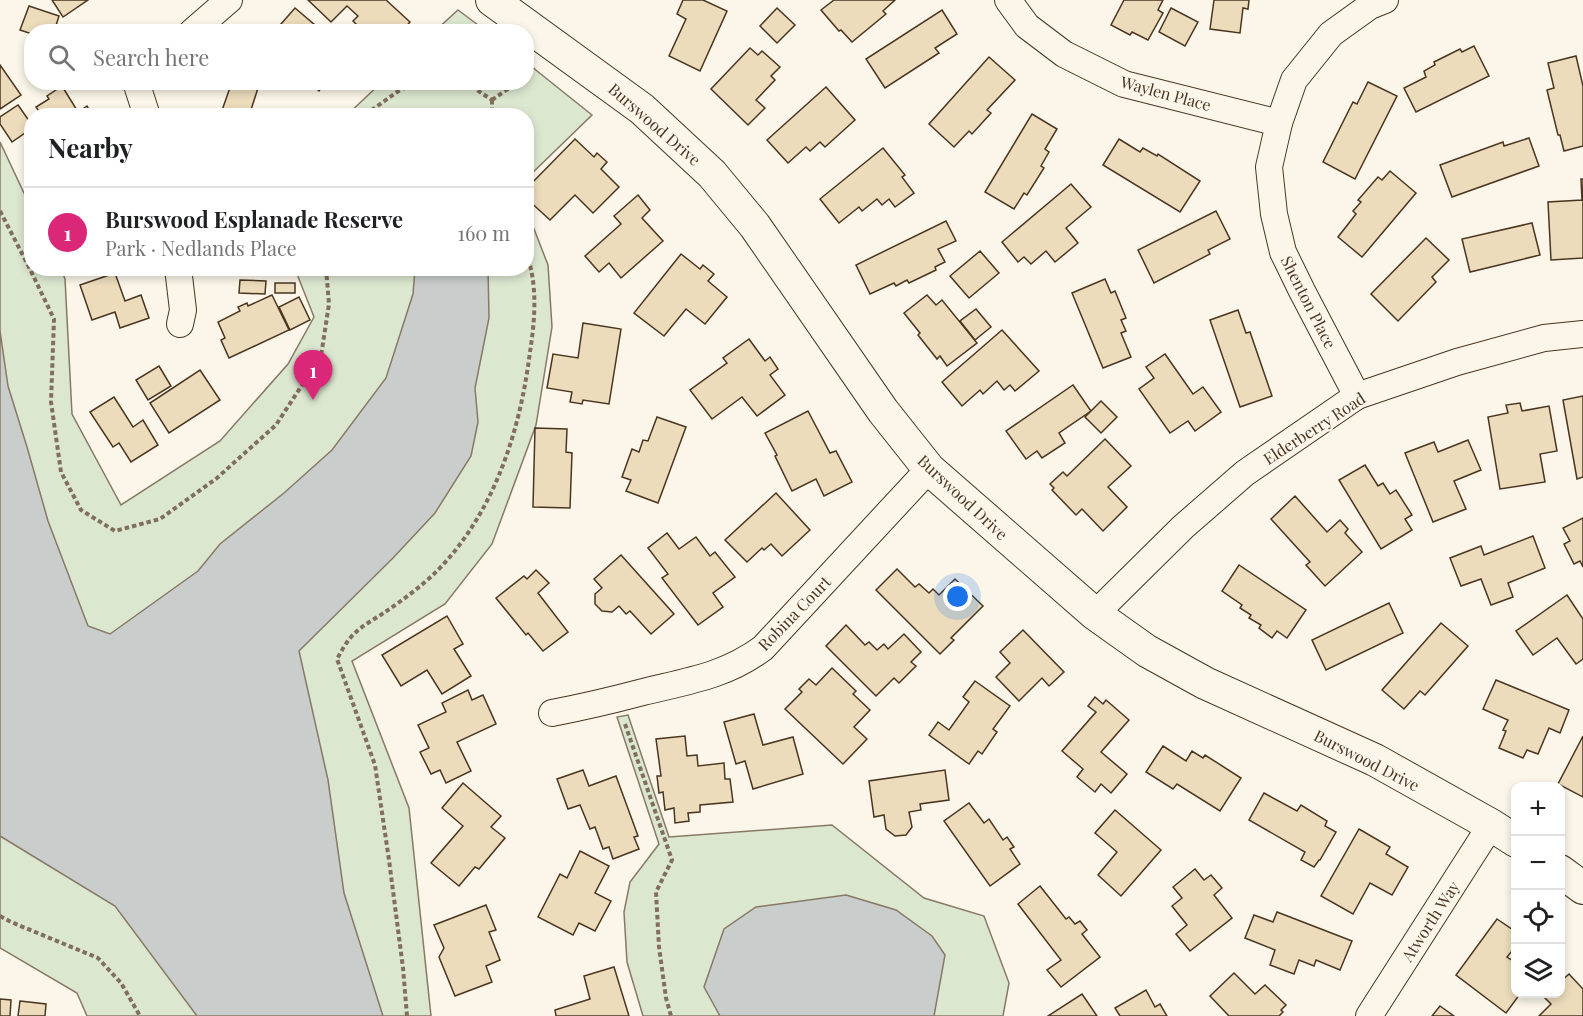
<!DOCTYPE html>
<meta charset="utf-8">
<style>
:root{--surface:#fff;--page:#f2f2f2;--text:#202124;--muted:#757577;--line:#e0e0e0;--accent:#db2777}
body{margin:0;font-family:"Playfair Display",serif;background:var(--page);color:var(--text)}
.controls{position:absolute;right:18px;bottom:18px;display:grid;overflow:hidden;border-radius:12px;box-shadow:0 3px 9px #0003}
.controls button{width:54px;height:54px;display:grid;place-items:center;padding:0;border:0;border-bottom:2px solid var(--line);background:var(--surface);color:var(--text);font:30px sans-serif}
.you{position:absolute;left:958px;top:597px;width:21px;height:21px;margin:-15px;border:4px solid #fff;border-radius:50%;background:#1a73e8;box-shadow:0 0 0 9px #1a73e833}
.badge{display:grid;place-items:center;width:39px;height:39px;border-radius:50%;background:var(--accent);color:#fff;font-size:20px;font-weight:700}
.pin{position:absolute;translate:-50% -50px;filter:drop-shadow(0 2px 3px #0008)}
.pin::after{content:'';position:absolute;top:32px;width:21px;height:18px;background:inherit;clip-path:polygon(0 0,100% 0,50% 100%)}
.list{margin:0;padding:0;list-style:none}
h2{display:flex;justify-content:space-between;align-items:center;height:78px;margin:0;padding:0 24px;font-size:26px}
h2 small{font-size:20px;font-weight:400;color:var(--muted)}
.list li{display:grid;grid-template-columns:39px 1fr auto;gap:18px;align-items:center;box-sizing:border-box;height:90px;padding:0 24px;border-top:2px solid var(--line)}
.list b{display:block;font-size:22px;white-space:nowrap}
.list p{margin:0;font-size:20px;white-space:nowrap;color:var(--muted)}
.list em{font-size:20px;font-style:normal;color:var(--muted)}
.icon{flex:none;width:33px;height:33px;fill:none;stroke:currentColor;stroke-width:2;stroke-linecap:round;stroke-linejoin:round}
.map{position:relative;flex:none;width:1583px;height:1016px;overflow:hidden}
.search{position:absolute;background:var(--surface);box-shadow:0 3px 9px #0003;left:24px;top:24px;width:510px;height:66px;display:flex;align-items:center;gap:15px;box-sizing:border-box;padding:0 21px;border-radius:24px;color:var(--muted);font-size:22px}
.panel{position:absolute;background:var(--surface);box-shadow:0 3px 9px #0003;left:24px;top:108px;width:510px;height:168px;border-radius:24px}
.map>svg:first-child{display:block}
</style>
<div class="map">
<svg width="1583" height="1016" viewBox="0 0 1583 1016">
<rect width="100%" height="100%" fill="#fbf6e9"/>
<g fill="#dce7d0" stroke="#887966" stroke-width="1.5">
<path d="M458,10L486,31H435Z"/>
<path d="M527,63L592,115L527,178L526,116L347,115L381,83L526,82Z"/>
<path d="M0,142L31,208L32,268L61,269L65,279L72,414L121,505L220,441L288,364L314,317L295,269L526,268L527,213L529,216L548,265L552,327L536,425L492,544L445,604L352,661L409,808L431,1016H87L77,993L0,948Z"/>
<path d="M628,715L669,837L832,825L924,898L984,916L1009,983L1003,1016H643L627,962L624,912L630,882L659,844L617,717Z"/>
</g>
<g fill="#c9cecd" stroke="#887966" stroke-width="1.5">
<path d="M415,269H488L489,318L475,388L478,422L471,456L435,513L393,558L299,651L328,780L344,893L383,1016H197L115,906L0,836V331L8,386L27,447L48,521L88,626L110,634L198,571L220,544L284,493L332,450L386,378L413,294Z"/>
<path d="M846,895L896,910L932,936L945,955L934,1016H720L704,987L724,929L756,907Z"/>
</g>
<g fill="#ecdcbc" stroke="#4a3520" stroke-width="1.5">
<path d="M52,0H88L63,17Z"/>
<path d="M308,0H386L410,22L401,32H364L353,21L358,16L347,6L331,22Z"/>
<path d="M683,0H703L727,11L700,71L669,56L686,19L677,14Z"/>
<path d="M834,0H895L883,11L886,14L852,42L841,30L839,31L821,10Z"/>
<path d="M1124,0H1163L1158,10L1163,13L1148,40L1132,32L1130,35L1111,25Z"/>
<path d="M1214,0H1249L1248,9L1243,8L1240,33L1210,29Z"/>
<path d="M29,6L59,16L54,32H32V34L20,30Z"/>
<path d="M295,8L316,26L312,32H290L281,24Z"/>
<path d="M777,8L795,25L777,43L760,26Z"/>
<path d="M1171,8L1198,22L1185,46L1159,32Z"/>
<path d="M942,10L957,34L935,48L939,53L885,88L866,59Z"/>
<path d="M1474,46L1489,76L1416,112L1404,88L1426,77L1424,71L1435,65L1434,62L1460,49L1462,52Z"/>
<path d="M750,48L758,55L762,51L780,67L771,76L775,80L756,100L765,108L748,125L711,89Z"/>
<path d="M1576,56L1583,86V146L1564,151L1560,135H1558L1547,90L1554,88L1548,63Z"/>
<path d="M989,57L1015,80L987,110L991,113L972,134L969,131L954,147L929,124Z"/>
<path d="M0,65L21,95L0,109Z"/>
<path d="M232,82H250L259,85L249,116H220Z"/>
<path d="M309,82H326L319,91Z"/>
<path d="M1368,82L1397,96L1355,179L1323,162L1353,102L1357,104Z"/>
<path d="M62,86L78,112L87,106L93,116H42L36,107L49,99L47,96Z"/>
<path d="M826,87L855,120L825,147L820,142L810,151L806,147L788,163L767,140Z"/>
<path d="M18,105L32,125V128L12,142L0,124V117Z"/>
<path d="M1032,114L1057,129L1045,149L1049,152L1041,166L1044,168L1027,195L1024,193L1014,209L985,192Z"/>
<path d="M1529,138L1539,166L1452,197L1440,165L1503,142L1504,146Z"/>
<path d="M575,139L594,157L597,153L607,162L601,169L619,187L593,213L575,195L550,220L526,198V189Z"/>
<path d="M1119,139L1140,152L1143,148L1157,156L1158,154L1200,181L1180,212L1103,165Z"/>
<path d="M883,148L905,175L902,177L914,193L895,207L889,199L882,205L877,199L862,211L859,207L839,223L820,199Z"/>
<path d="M1390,171L1416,193L1362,257L1338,237L1356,214L1353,211L1361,202L1358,200L1378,177L1382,180Z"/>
<path d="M1581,179H1583V258L1551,260L1548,202L1582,200Z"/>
<path d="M1071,184L1091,207L1066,228L1078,243L1055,262L1046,251L1031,264L1024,257L1018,262L1002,242Z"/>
<path d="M638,195L650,210L642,218L663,241L621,278L609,263L599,272L585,256L621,224L614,216Z"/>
<path d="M1216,211L1230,239L1208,250L1210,254L1154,283L1138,250Z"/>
<path d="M946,221L956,241L938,249L945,262L935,267L936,270L909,283L907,280L896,286L894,283L870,294L856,265Z"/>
<path d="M1532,223L1540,255L1470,272L1462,239Z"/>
<path d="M1426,238L1449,260L1432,277L1436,282L1398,321L1371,294Z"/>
<path d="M980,251L999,273L969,298L950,276Z"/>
<path d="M681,254L700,269L703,265L714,274L708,281L727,297L705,324L686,309L664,336L634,313Z"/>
<path d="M116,268H136L119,275Z"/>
<path d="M115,273L125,301L141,295L149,318L120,328L115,312L92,320L80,285Z"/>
<path d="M1105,279L1111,293L1115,291L1126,318L1121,320L1126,331L1121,333L1131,357L1103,368L1072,293Z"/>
<path d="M240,280L266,281L265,294L239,293Z"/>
<rect x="275" y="283" width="20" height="10"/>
<path d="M272,295L289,330L229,358L221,340L225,338L218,322L240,311L238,307L247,303L248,306Z"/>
<path d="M927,295L936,305L942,300L977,343L947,366L940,356L937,359L918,335L920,333L904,313Z"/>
<path d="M299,297L310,320L290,330L279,307Z"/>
<path d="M976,309L991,327L975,340L960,321Z"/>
<path d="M1238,310L1246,333L1250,332L1272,396L1240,407L1210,320Z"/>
<path d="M583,323L621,329L609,404L583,400L582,404L570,402L572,392L547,388L553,354L578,358Z"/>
<path d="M1002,330L1039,371L1015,391L1010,385L1004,390L997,381L983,394L980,390L962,406L942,382Z"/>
<path d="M749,339L765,361L770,357L778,369L770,375L785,395L757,416L742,397L712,419L690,390L727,363L723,358Z"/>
<path d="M1165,354L1193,394L1203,387L1221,412L1195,431L1188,421L1170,433L1139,389L1154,378L1146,367Z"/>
<path d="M159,366L171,386L148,400L136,380Z"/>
<path d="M200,370L220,400L169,433L150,403Z"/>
<path d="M1073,385L1091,411L1059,433L1065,443L1042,458L1037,451L1026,459L1006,431Z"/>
<path d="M1583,396V477L1577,479L1563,400Z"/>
<path d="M114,397L133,427L143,420L158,445L131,462L119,443L113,447L90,412Z"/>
<path d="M1101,401L1117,417L1101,433L1085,417Z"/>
<path d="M1520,403L1522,411L1549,406L1557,451L1540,454L1545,482L1500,489L1488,417L1508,413L1506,405Z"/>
<path d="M808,411L830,453L836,451L852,482L824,496L816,479L792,491L775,456L777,455L765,433Z"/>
<path d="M657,417L686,427L658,503L626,491L631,480L622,477L632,449L639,452L643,440L648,441Z"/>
<path d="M535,428L567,429L566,452L572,453L570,508L533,507Z"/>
<path d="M1105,439L1131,466L1108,487L1127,507L1103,531L1082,509L1076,515L1052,490L1054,488L1050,484L1063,472L1067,476Z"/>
<path d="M1468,440L1481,470L1454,481L1466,509L1433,522L1405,453L1434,442L1438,452Z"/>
<path d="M1365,465L1378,486L1383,483L1390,494L1396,490L1412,515L1405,519L1412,530L1381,549L1339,480Z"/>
<path d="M776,493L810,530L782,556L771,544L764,550L762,548L747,562L725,540Z"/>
<path d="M1295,496L1327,532L1340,520L1348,529L1345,533L1362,552L1325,586L1306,565L1310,562L1271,519Z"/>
<path d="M1583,518V567L1580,561L1574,564L1564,544L1570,541L1563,528Z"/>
<path d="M667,533L679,549L696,537L710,556L715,552L735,577L713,593L723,607L698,625L662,578L668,574L648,548Z"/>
<path d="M1533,536L1545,568L1508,583L1513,597L1491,605L1481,579L1461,586L1450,558L1481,546L1484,555Z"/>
<path d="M621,555L674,614L651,634L630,611L626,614L619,606L612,612L602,611L595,604V594L602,588L594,579Z"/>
<path d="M1239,565L1306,610L1287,638L1277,631L1272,638L1259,628L1261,625L1249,618L1251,615L1240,608L1242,605L1222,591Z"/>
<path d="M897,569L915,587L919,584L929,593L933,589L939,595L955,579L983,606L951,638L954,640L940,654L876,590Z"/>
<path d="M536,570L549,583L538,593L568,632L543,651L528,633L526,635L496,598L524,576L527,579Z"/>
<path d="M1567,595L1583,619V659L1576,664L1557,638L1533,655L1516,631Z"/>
<path d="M1389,603L1403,633L1326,670L1312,640Z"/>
<path d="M447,616L463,644L454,649L471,676L442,694L427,670L401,686L382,655Z"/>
<path d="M1441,623L1468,646L1425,695L1420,691L1404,709L1382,690Z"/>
<path d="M846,625L865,645L869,642L877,650L884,644L888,649L904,634L921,652L911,662L916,666L899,683L894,678L876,696L826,646Z"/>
<path d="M1023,630L1064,672L1049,686L1042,678L1019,701L996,677L1010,663L1000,652Z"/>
<path d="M832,668L856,691L853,694L870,710L854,727L867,739L843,764L785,709L802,692L799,689L809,679L816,685Z"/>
<path d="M1496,680L1569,710L1560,733L1549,728L1538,754L1527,750L1523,758L1499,748L1506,731L1503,730L1508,720L1483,709Z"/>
<path d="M975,681L1010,706L993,729L997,732L982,754L978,751L969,764L929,735L938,722L949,730L969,702L963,697Z"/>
<path d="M468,690L472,700L483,695L496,724L457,742L471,771L446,783L440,770L431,774L420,752L429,748L418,725L446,712L442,703Z"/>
<path d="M1095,697L1103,704L1106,700L1129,720L1101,752L1127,774L1111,793L1101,784L1095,792L1077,777L1083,769L1062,751L1096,712L1088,706Z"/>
<path d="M754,714L763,745L793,737L803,774L753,789L745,761L736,764L724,722Z"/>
<path d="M685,736L687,756L697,755L698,766L724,763L725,779H730L733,802L700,805V812L688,813L689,821L675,823L674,808L665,810L663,792L659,793L657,776H661L656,739Z"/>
<path d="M1583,736V797L1558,784Z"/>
<path d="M1163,746L1186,761L1192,751L1203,758L1205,755L1241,778L1220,811L1177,784L1173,789L1146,772Z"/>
<path d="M583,770L589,786L616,776L638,836L634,837L639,849L613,859L609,847L603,849L595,827L590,829L580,805L568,809L557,779Z"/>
<path d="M945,770L949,800L920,804L921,810L909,812L912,827L906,835L895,836L886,829L884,815L874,817L869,781Z"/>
<path d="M463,783L501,816L491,827L505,838L479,869L475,867L459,886L431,863L463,826L442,808Z"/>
<path d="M1264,793L1297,811L1301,805L1327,821L1325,826L1336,832L1320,860H1319L1314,867L1301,860L1305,852L1249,820Z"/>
<path d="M969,803L984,823L989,819L1003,840L1007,837L1014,847L1010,849L1020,864L990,886L944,821Z"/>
<path d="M1115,810L1161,850L1121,896L1098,875L1117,852L1095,833Z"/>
<path d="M1359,829L1390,847L1386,854L1408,867L1392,895L1370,883L1353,914L1321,896Z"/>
<path d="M580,851L609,866L595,893L611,901L595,931L579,923L573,935L538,917L560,874L567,878Z"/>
<path d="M1195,869L1204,880L1211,875L1222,888L1214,895L1232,918L1190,951L1176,934L1187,925L1172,906L1182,898L1173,887Z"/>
<path d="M1040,886L1066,919L1069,917L1075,924L1080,921L1087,930L1082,934L1100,957L1061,987L1047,970L1061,960L1018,904Z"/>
<path d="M486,905L496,930L489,932L500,960L486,966L492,982L455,996L439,957L444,948L434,925Z"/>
<path d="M1277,912L1352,941L1340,970L1316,960L1314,966L1299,960L1294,974L1270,965L1275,950L1245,938L1254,915L1273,922Z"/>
<path d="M1497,919L1516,932V946L1507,957L1516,963V994H1520L1506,1013L1456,975Z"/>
<path d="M614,967L629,1016H556L555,1010L590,999L584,976Z"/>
<path d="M1234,973L1255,994L1265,985L1286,1005L1281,1010L1283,1012L1279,1016H1229L1210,996Z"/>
<path d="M1569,974L1583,989V1016H1539L1551,1004L1544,997L1548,994H1560V982Z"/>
<path d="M1146,990L1155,1007L1160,1004L1167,1016H1120L1115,1008Z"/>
<path d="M1082,994L1097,1016H1048Z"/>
<path d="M0,999L11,1000L10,1016H0Z"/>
<path d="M20,1001L46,1004L45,1016H18Z"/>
<path d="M1440,1006L1454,1016H1432Z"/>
</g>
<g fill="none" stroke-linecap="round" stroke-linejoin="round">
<defs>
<g id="minor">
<path d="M1008,0L1027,26L1064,54L1124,84L1279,123"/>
<path d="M192,32L229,0"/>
<path d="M136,82L147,116"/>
<path d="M178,268L183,310L180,324"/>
<path d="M1357,396L1302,291L1283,252L1274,214L1269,167L1279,123L1294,80L1331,34L1370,6L1385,0"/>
<path d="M1095,614L1183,527L1245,473L1357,396L1457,362L1544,338L1583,334"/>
<path d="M552,713C583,707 613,700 643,692C688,681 725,676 763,648L929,469"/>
<path d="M1369,1016L1491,825"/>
</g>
<g id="tertiary">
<path d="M492,0L642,109L712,174L755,226L883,411L929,469L1095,614L1147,651L1205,683L1375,760L1491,825L1516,841"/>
<path d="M1560,871L1583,888"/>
</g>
</defs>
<use href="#minor" stroke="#4a3520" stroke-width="28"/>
<use href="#tertiary" stroke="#4a3520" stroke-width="34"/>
<g stroke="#7f6f5c" stroke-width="4" stroke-dasharray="4.5 3" stroke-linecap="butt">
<path d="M526,74L534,67"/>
<path d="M465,82L492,100"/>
<path d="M492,100L518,82"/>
<path d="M492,100V116"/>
<path d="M367,116L369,112L397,92L415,82"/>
<path d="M0,211L29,267L54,319L51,402L61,472L81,510L115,531L160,519L217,478L276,425L321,356L329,304L326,268"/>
<path d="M625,724L672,860L656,892L659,947L666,998L671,1016"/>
<path d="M0,916L11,922L98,958L121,983L140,1016"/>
<path d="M407,1016L403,968L389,860L375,765L337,659C342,650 348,639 355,633C363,625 375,619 385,612C403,600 423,585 438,570C495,511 520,431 530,352C535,320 538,283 526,253"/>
</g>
<use href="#minor" stroke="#fbf6e9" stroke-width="26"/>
<use href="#tertiary" stroke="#fbf6e9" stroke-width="32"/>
</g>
<g text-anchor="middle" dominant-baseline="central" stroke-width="4.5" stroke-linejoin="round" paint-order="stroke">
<g font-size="16" fill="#4a3520" stroke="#fbf6e9">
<text transform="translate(1166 93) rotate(15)">Waylen Place</text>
<text transform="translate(655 124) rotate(41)">Burswood Drive</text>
<text transform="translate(1309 302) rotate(63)">Shenton Place</text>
<text transform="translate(1314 428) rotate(-33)">Elderberry Road</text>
<text transform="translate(963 497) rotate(43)">Burswood Drive</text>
<text transform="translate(794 613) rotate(-46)">Robina Court</text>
<text transform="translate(1367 760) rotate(27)">Burswood Drive</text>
<text transform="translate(1430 921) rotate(-57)">Atworth Way</text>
</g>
</g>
</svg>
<div class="controls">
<button>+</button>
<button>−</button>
<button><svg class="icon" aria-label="locate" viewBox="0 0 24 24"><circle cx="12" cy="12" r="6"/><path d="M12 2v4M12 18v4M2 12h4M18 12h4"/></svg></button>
<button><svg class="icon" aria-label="layers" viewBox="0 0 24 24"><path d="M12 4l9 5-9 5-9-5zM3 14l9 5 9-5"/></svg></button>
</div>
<div class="you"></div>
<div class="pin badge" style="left:313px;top:400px">1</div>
<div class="search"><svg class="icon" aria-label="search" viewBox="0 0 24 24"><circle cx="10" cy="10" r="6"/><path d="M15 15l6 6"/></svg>Search here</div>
<section class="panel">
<h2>Nearby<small></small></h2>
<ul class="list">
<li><span class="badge">1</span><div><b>Burswood Esplanade Reserve</b><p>Park · Nedlands Place</p></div><em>160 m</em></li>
</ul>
</section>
</div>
